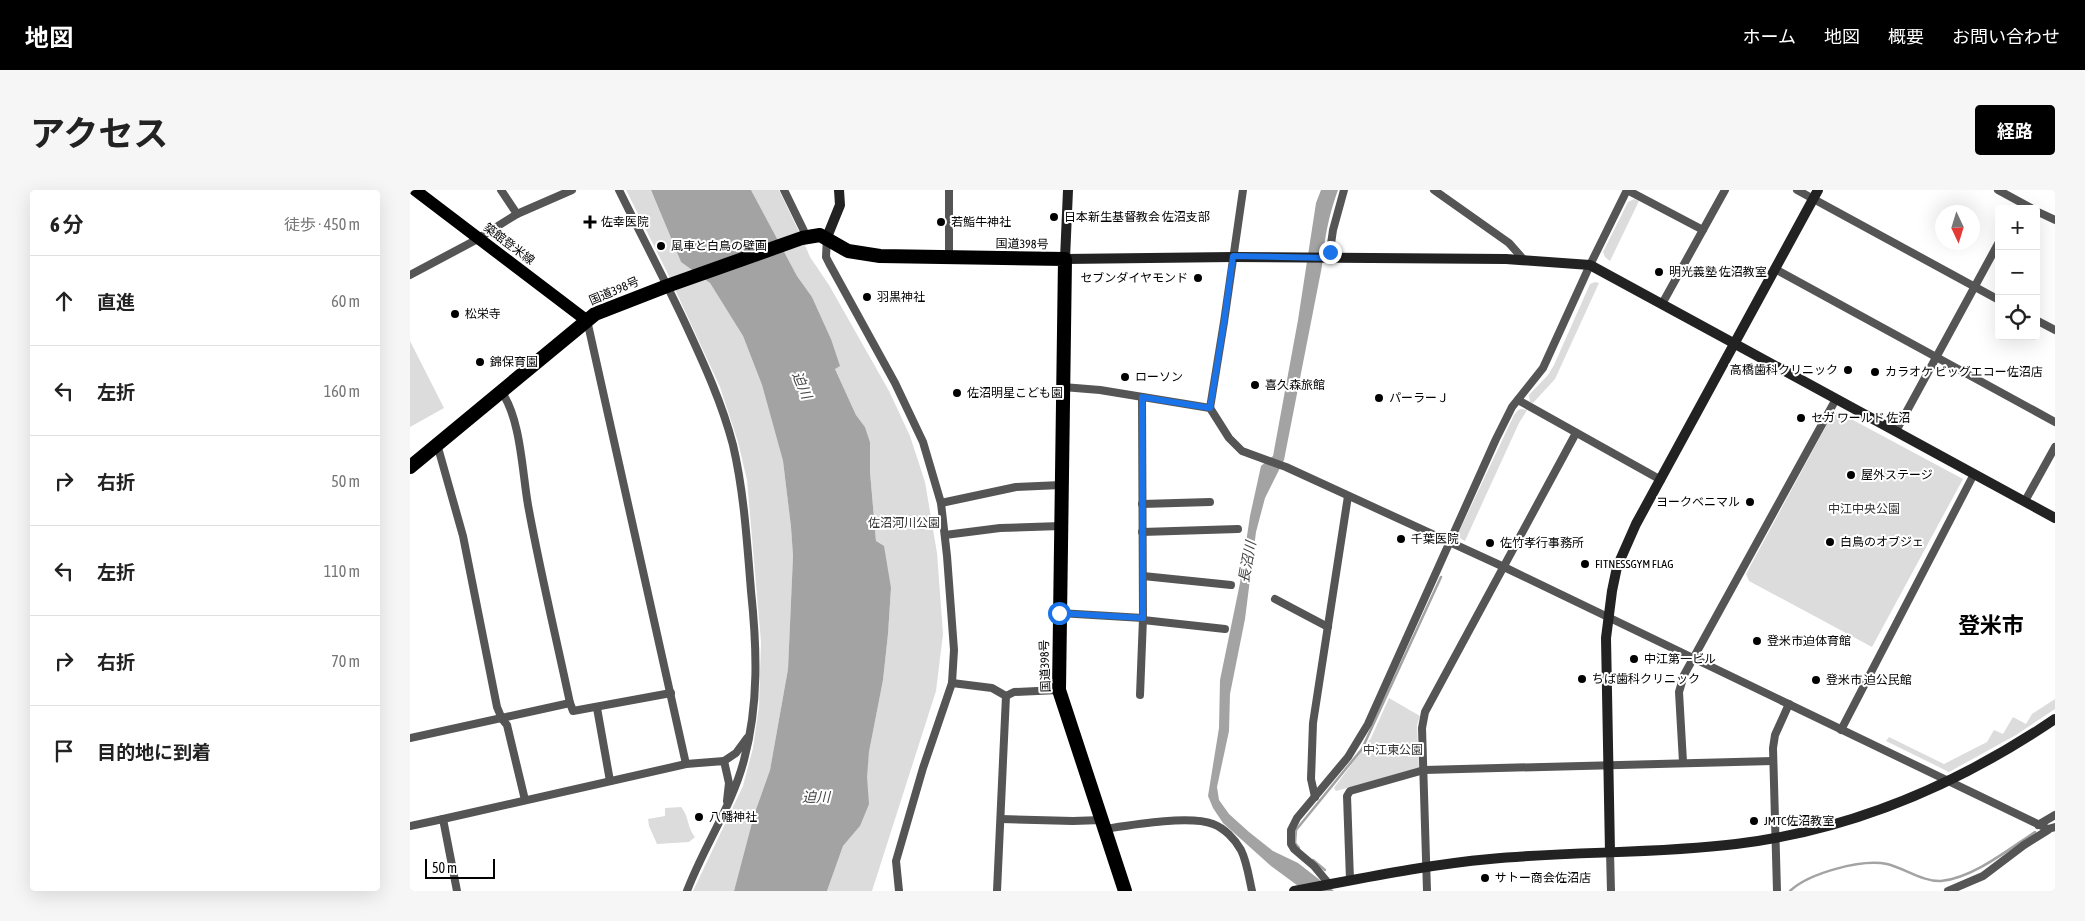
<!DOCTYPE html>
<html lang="ja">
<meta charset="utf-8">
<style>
:root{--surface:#fff;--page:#f6f6f6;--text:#222;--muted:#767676;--line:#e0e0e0;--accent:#000}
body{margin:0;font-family:"Asap Condensed","Noto Sans JP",sans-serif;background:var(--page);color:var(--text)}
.controls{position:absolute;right:15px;top:15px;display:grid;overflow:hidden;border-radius:5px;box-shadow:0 5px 20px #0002}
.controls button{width:45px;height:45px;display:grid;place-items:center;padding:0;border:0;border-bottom:1px solid var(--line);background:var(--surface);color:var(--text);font:25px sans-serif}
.compass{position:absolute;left:1525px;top:15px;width:45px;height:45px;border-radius:50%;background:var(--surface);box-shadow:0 5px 20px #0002;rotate:176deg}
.scale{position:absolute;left:15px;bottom:12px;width:70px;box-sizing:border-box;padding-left:5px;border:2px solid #000;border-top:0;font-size:14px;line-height:18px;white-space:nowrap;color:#000;-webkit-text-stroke:4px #fff;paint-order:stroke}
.stop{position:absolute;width:15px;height:15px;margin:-11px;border:4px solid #1a73e8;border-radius:50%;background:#fff}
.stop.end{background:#1a73e8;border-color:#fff;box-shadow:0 1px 5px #0008}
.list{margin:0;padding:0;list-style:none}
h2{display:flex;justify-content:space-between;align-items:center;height:65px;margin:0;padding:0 20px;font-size:21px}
h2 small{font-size:16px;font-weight:400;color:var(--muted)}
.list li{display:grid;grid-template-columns:32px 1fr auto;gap:15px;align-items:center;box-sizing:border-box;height:90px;padding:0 20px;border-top:1px solid var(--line)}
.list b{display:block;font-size:19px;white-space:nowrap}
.list em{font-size:16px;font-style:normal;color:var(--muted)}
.icon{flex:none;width:28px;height:28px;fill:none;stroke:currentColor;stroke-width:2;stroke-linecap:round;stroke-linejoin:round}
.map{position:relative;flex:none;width:1645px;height:701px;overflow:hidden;border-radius:5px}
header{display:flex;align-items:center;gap:30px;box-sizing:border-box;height:70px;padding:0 25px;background:var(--accent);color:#fff}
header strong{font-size:24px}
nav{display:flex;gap:28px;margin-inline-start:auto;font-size:18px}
.intro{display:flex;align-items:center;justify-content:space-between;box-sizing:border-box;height:120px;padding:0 30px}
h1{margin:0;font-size:35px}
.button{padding:12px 22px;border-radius:5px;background:var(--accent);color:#fff;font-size:18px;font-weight:700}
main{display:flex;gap:30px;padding:0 30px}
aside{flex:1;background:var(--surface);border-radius:5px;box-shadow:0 5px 20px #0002}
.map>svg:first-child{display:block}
</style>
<header>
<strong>地図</strong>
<nav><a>ホーム</a><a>地図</a><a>概要</a><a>お問い合わせ</a></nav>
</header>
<div class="intro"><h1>アクセス</h1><a class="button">経路</a></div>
<main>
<aside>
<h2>6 分<small>徒歩 · 450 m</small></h2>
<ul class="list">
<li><svg class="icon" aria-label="ahead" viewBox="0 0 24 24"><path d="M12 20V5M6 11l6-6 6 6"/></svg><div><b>直進</b></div><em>60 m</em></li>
<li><svg class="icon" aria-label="left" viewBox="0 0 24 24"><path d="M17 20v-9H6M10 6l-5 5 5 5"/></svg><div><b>左折</b></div><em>160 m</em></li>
<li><svg class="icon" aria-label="right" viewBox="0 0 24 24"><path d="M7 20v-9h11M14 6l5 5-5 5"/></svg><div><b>右折</b></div><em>50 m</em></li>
<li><svg class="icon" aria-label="left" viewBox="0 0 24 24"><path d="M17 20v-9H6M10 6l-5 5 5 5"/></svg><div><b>左折</b></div><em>110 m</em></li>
<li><svg class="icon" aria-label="right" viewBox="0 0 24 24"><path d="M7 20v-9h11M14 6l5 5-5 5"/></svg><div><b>右折</b></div><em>70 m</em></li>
<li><svg class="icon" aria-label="arrive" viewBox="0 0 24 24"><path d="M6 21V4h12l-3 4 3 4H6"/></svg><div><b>目的地に到着</b></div></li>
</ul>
</aside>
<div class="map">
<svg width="1645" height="701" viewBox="0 0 1645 701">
<rect width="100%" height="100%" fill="#fff"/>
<g fill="#dcdcdc">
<path d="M216,0H241L271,72L300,93L333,146L352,195L373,271L381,337L383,366L378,479L360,580L344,625L324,701H283L333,596L343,558L349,516L351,452L337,290L328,252L310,197L257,82Z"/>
<path d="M341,0H369L392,48L400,67L419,95L479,201L500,246L515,292L527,363L533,444L526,501L462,701H417L433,656L450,636L459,562L473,490L478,444L481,398L466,351L460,282V252L455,237L446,225L425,179L421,149L402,107L387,86Z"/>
<path d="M1224,9L1229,11L1200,71L1195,67L1193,62L1218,12Z"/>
<path d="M1185,92L1189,93L1145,189L1123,213L1120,212L1119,205L1138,185L1144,175L1180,94Z"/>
<path d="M0,151L34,218L0,237Z"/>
<path d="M1111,219L1117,220L1109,233L1055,351L1051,349L1048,344L1104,225L1108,220Z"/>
<path d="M1428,222L1553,289L1462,457L1339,391L1336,384L1423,223Z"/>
<path d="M979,508L1010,526L1007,535L1009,578L926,601L924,598L961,548Z"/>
<path d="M1645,509V519L1606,545L1539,582L1476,551L1479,547L1534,574L1577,552L1584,540L1593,544L1603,527L1616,534L1622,524Z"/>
<path d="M271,617C280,628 276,635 285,647L279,652L247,654L239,636L238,629L255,626V618Z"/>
</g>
<g fill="#a3a3a3">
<path d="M241,0H341L387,86L402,107L421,149L430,176L425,179L446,225L455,237L460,252V282L466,351L474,356L481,398L478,444L473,490L459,562L457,587L459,614L450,636L433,656L417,701H324L344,625L360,580L378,479L383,366L381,337L373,271L352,195L333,146L300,93L271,72Z"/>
<path d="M911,0H928C919,24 914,50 912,76L874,270L855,308L846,342L835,429L820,504L819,541L807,597L809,610L819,624L839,642L863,661L888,673L924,701H895L861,676L813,633L803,618L798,606L809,538L810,490L830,393L840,326L851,276L863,266L888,130L906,13Z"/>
</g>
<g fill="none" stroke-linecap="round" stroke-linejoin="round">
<g stroke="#a3a3a3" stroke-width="2.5">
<path d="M889,658L885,653L886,640L952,559L1031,387"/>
<path d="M903,670L915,680"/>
<path d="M1380,701C1399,683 1451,669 1477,674C1494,678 1513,692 1531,691C1563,688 1599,659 1625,642"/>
</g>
<g stroke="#555" stroke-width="8">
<path d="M209,0C231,45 255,90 276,135C294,174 312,213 323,255C334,302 337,352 341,401C347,458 349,514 334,570C322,616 294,656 277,701"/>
<path d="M374,0L394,41L392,48"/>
<path d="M1024,0L1099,53L1114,70"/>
<path d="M1387,0L1589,110"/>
<path d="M1588,0L1623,19"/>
<path d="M1626,21L1645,30"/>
<path d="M107,24L162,0"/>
<path d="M417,47L416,67L419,73L485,193L513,252L531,313L537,366L544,460L542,493L513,578L486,671L489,701"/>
<path d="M539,68V0"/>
<path d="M919,68L923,40L934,0"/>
<path d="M1365,79L1645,232"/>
<path d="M0,85L64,51L107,24L91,0"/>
<path d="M1252,114L1315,0"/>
<path d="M177,130L276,574"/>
<path d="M1626,130L1645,140"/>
<path d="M653,197L690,200L800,218L819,248L832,261L876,277L1094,377L1638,639L1645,637"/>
<path d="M91,201C111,229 112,281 118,315C130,381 146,447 160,513"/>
<path d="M1108,210L1251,290"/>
<path d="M800,218L814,132L833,0"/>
<path d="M1486,241L1589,52"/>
<path d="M27,254L53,346L87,517L92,529L97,535L115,610"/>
<path d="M1615,311L1645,257"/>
<path d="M531,313L606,297L651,295"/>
<path d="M732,314L800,312"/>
<path d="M732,342L828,339"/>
<path d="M535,345L590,338L651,336"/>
<path d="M733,386L821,395"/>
<path d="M865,409L918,437"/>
<path d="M649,423L733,428L732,207"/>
<path d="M733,430L815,439"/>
<path d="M542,493L582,498L596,506L587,701"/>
<path d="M730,505L733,428"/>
<path d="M596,506L604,502L649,500"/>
<path d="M187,518L200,591"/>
<path d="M1431,540L1564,284"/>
<path d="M0,548L160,513L163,521L261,503"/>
<path d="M314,571L326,563L337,548"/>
<path d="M1273,572L1269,502L1274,485L1426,209"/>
<path d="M905,607L901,589L903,533L938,306"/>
<path d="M591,629L663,631L692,630"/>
<path d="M1628,635L1645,625"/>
<path d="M0,636L33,629"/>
<path d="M695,639C721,635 779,625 803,634C814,638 825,649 831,660C837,672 839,688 842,701"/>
<path d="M1200,662L1201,701"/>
<path d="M940,690L937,606L940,601L1014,580L1363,571"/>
<path d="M919,694L904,676L884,659L881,654V640L887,628L938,567L958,534L1086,249L1102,217L1133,178L1180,75L1217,0L1293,40"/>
<path d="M47,701L33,629L276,574L314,571L319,593L317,611"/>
<path d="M1017,701L1012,538L1015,522L1166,243"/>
<path d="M1367,701L1363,558L1365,545L1379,514"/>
<path d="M1538,701L1573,686L1614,655L1638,640"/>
</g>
<g stroke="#222" stroke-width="10">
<path d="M658,0L655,69L823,67L1096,69L1180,75L1645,328"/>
<path d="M417,47L430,15L429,0"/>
<path d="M1200,662L1196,448L1202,401L1207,377L1226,334L1408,0"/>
<path d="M884,701C949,689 1014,675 1080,669C1162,661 1245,664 1326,654C1442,640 1549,594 1645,529"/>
</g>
<path stroke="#000" stroke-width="12" d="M5,0L176,130"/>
<path stroke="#000" stroke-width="14" d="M0,277L185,124L257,96L392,48L410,45L438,61L470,66L655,69L649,500L715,701"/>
</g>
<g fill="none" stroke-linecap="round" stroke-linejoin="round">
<path stroke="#1a73e8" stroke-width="6" d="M649,423L733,428L732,207L800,218L814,132L823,66L919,68L920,62"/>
</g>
<g fill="#000" stroke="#fff" stroke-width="2">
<circle cx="644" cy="27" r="5"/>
<path d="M177.5 24.5h5v5h5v5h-5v5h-5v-5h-5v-5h5z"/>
<circle cx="531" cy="32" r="5"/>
<circle cx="251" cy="56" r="5"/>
<circle cx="1249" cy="82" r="5"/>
<circle cx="788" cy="88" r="5"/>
<circle cx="457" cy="107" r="5"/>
<circle cx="45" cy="124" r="5"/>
<circle cx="70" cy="172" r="5"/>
<circle cx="1438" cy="180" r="5"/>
<circle cx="1465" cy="182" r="5"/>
<circle cx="715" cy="187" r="5"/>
<circle cx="845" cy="195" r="5"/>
<circle cx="547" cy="203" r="5"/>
<circle cx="969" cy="208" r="5"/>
<circle cx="1391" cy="228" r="5"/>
<circle cx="1441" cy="285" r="5"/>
<circle cx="1340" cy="312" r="5"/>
<circle cx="991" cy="349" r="5"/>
<circle cx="1420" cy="352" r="5"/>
<circle cx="1080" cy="353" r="5"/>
<circle cx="1175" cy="374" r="5"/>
<circle cx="1347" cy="451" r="5"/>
<circle cx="1224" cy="469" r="5"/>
<circle cx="1172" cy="489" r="5"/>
<circle cx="1406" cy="490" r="5"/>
<circle cx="289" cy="627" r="5"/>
<circle cx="1344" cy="631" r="5"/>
<circle cx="1075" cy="688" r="5"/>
</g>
<g text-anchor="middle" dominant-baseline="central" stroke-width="4" stroke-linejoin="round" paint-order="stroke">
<g font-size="12" fill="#000" stroke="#fff" text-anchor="start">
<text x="654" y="27">日本新生基督教会 佐沼支部</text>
<text x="191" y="32">佐幸医院</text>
<text x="541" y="32">若鮨牛神社</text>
<text x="261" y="56">風車と白鳥の壁画</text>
<text x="1259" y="82">明光義塾 佐沼教室</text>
<text x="778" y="88" text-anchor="end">セブンダイヤモンド</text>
<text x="467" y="107">羽黒神社</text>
<text x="55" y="124">松栄寺</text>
<text x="80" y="172">錦保育園</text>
<text x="1428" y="180" text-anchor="end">高橋歯科クリニック</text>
<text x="1475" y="182">カラオケ ビッグエコー佐沼店</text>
<text x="725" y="187">ローソン</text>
<text x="855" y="195">喜久森旅館</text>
<text x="557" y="203">佐沼明星こども園</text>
<text x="979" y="208">パーラーＪ</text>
<text x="1401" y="228">セガ ワールド 佐沼</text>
<text x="1451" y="285">屋外ステージ</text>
<text x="1330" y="312" text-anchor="end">ヨークベニマル</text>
<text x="1001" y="349">千葉医院</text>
<text x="1430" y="352">白鳥のオブジェ</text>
<text x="1090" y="353">佐竹孝行事務所</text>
<text x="1185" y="374">FITNESSGYM FLAG</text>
<text x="1357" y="451">登米市迫体育館</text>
<text x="1234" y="469">中江第一ビル</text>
<text x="1182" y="489">ちば歯科クリニック</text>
<text x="1416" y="490">登米市 迫公民館</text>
<text x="299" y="627">八幡神社</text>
<text x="1354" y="631">JMTC佐沼教室</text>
<text x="1085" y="688">サトー商会佐沼店</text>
</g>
<g font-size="12" fill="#000" stroke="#fff">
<text transform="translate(99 54) rotate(37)">築館登米線</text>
<text transform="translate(612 54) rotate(1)">国道398号</text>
<text transform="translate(204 101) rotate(-23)">国道398号</text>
<text transform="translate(635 476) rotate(-92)">国道398号</text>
</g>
<g font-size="12" fill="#333" stroke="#fff">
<text x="1454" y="319">中江中央公園</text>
<text x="494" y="333">佐沼河川公園</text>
<text x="983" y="560">中江東公園</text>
</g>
<g font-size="14" font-style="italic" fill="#444" stroke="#fff">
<text transform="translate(392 195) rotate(67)">迫川</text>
<text transform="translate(837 372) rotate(-80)">長沼川</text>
<text x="406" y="607">迫川</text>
</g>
<g font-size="22" font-weight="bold" fill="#000" stroke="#fff">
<text x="1581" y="435">登米市</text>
</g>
</g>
</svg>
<div class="controls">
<button>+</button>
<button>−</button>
<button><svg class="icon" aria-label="locate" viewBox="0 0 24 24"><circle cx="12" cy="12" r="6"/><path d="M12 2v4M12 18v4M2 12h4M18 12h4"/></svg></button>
</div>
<svg class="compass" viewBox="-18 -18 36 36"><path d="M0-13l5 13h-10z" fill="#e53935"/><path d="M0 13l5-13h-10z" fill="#767676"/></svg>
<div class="scale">50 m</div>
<div class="stop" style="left:649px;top:423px"></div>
<div class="stop end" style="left:920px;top:62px"></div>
</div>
</main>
